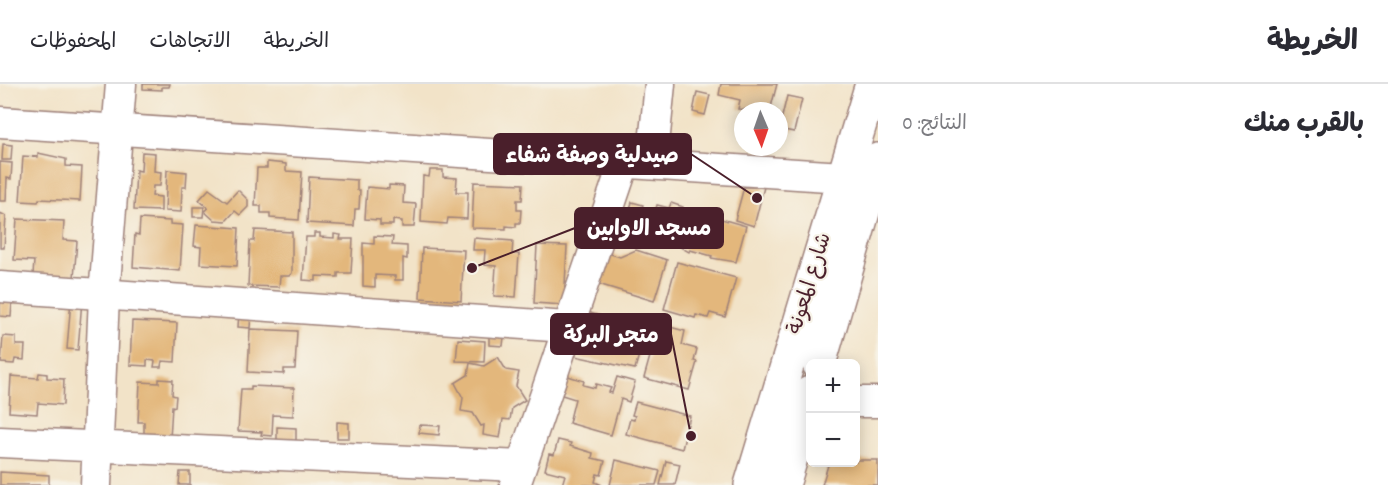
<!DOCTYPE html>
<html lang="ar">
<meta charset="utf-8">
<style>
:root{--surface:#fff;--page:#f2f2f3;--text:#2b2b33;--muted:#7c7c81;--line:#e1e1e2}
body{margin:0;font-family:Dekko,"Playpen Sans Arabic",sans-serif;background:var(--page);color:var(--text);direction:rtl}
.controls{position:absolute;right:18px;bottom:18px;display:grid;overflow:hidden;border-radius:9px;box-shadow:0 3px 15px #0003}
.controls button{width:54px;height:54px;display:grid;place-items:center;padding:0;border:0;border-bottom:2px solid var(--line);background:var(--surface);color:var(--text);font:30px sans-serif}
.compass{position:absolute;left:734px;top:18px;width:54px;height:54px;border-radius:50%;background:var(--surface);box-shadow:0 3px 15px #0003;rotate:178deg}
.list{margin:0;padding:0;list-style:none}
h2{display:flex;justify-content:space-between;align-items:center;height:78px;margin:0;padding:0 24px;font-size:26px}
h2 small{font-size:20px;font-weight:400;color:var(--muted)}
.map{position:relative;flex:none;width:878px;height:401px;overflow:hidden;direction:ltr}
header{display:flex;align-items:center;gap:36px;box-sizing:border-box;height:84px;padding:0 30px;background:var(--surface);border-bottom:2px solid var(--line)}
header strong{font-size:28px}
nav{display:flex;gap:33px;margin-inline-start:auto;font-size:21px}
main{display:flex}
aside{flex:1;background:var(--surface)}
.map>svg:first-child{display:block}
</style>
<header>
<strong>الخريطة</strong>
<nav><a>الخريطة</a><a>الاتجاهات</a><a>المحفوظات</a></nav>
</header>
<main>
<aside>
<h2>بالقرب منك<small>النتائج: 0</small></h2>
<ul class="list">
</ul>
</aside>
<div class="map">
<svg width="878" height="401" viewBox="0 0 878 401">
<rect width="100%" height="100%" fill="#f7f3e8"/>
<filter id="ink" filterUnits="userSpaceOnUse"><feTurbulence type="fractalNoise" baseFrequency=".0167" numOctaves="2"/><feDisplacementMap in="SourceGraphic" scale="12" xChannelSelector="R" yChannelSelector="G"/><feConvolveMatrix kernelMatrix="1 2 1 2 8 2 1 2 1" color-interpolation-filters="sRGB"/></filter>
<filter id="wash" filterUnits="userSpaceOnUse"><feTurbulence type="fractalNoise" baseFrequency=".008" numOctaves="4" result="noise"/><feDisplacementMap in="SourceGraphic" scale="24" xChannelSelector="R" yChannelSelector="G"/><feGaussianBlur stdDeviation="1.35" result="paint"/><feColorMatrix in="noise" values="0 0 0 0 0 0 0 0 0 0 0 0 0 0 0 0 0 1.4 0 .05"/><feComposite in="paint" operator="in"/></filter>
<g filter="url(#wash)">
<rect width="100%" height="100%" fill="#f2e3c8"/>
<g id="blocks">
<g fill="#e3b77c">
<path d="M143,0H170L169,3H162V6L143,5Z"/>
<path d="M721,0H777L770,27L738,25L740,16L719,11Z"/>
<path d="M697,8L710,11L705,31L693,28Z"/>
<path d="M787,12L802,15L794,48L779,45Z"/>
<path d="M3,60L12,61L11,76H2Z"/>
<path d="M142,68L155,69L154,87L161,88L160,102H153L152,112L161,113V127L134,126L136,86L141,87Z"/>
<path d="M38,69L66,75V82L82,83L80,117L39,115L38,118L20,117L23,72L38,73Z"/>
<path d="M0,78L12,79L11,95L7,94L6,117H0Z"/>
<path d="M267,78L286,80V87L302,88L299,136L270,134V129H261V122H255L257,84H267Z"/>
<path d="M167,86L187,88L186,103H182L181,128L165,127Z"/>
<path d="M430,86H443V93L457,94L456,108H468L467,135L448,134L447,140L421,138L423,92L429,93Z"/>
<path d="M309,93L357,96V106H360L359,125H355L354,142L307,139Z"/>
<path d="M474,98L523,100L522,116H517V126H521L520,139H516V143L506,142V145L472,144Z"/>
<path d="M389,101L404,102L403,119L416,120L414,143H402V137L393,136V141H380V136L365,135L367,103L389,105Z"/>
<path d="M744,103H764L754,142L735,136Z"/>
<path d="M209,105L227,118L238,106L248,116V123L240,131L235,127L226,137L214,136L205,128L208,124L199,116Z"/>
<path d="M632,118L643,121L641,128L654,132L657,121L669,124L671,119L683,123L675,154L626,141Z"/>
<path d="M193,123H204L203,133H193Z"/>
<path d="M690,126L746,142L736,178L711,174L712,172L690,166L689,168L680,163Z"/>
<path d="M0,129L6,132L4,164H0Z"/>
<path d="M17,135L64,137L63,156L77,157L74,194L33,191L34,177L14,176Z"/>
<path d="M140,135L170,137V140L183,141L180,187L133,183L135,150L139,151Z"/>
<path d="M196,141L239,144L237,182L200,180L201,163L194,162Z"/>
<path d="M255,146L292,148V189L289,192H280L279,203L248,202L250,157H254Z"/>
<path d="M314,149H320V153L334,154V150L341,151L340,155H353L351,189H338V193L316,192V197L303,196L306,153H314Z"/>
<path d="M374,152L393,153L392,161L407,162V175L403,174V196H395V192L375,191V203L363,202V159L374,160Z"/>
<path d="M474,154L513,157L512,170H519L516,213L494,212L496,182L484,181L485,166H473Z"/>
<path d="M537,161L567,162L564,221L534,219Z"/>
<path d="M422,164L464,166L461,217L420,214Z"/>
<path d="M636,166L667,176L654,217L595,199L604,168L620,173Z"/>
<path d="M677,178L736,194L725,233L710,229L708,234L696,231L695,234L664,225Z"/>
<path d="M71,216H82L78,266L67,265Z"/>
<path d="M0,218L12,219L11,233L0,232Z"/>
<path d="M239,228L251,229L250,244L238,243Z"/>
<path d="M587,228L629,240L628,245L645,249L635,285L575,272Z"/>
<path d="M132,237L177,239L175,278L162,277L161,283H154L155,277L147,276V282L130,281Z"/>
<path d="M659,240L685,247L682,261L697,265L694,277L697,278L689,306L644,294Z"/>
<path d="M250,245L297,247L295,285H284V290L248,288Z"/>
<path d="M3,252L16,253V261H25L24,276L15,275L14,280L1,279Z"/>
<path d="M489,252L504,253L503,262L489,261Z"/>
<path d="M458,255L485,257L484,278L456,277Z"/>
<path d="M498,273L506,286L519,288L516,302L525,316L512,324L510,336L503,335L500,354L483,351L484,341L481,342L473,329L461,327L463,314L455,299L468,291L470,279L484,282Z"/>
<path d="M39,289L47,290V294L64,295L63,321L38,319L37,330L9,328L11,292L38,294Z"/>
<path d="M568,292L584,297L583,301L595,304L596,300L611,304L609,308L612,309L617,293L635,298L629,318L621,315L611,351L569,339L575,315L562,311Z"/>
<path d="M159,295L173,296L172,311L176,312L175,323L172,322L170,355L144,354V338H138L140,298L159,299Z"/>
<path d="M251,302L294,304L293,332L273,331L272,352L261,351L262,348L238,347L241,305H251Z"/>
<path d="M636,318L690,332L682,365L626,350L630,335L634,336L635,332L632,331Z"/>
<path d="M337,338L349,339V354H337Z"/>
<path d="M420,341L440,342L439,351L419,349Z"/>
<path d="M277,343L296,344V363H277Z"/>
<path d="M558,356L571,359L570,362L593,369L592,374L605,377L601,391L597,390L595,398L602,401H562L565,391L545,386L549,370L554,371Z"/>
<path d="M616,376L660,387L656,401H610Z"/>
<path d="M856,376H878V401H822L829,378H856Z"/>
<path d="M666,377L680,380L675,401H660Z"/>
<path d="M0,388L49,391V401H0Z"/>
<path d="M180,388H190V401H179Z"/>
</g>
</g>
</g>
<g filter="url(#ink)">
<use href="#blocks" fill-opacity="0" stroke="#9e817a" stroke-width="1.5"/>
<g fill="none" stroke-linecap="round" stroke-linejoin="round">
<defs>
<g id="minor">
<path d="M0,38L843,93"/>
<path d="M652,80L660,0"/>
<path d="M0,203L567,243"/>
<path d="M856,318H878"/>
<path d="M0,358L520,382"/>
<path d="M96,401L104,212L121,0"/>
<path d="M515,401L624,79"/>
</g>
<g id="highway">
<path d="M819,280L878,76"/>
<path d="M751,401L872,0"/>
<path d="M783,401L810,309"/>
</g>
</defs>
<use href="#minor" stroke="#9e817a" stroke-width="33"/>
<use href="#highway" stroke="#9e817a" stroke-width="36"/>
<use href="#minor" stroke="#fff" stroke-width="30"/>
<use href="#highway" stroke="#fff" stroke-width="33"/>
</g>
</g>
<g text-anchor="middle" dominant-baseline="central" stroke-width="4.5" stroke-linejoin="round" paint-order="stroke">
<g font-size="21" fill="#4a1f2b" stroke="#f7f3e8">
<text transform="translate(811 200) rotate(-73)">شارع المعونة</text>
</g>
</g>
<path fill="none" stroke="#4a1f2b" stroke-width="2" d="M757 114L691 70M472 184L575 144M691 352L671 250"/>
<g fill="#4a1f2b" stroke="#f7f3e8" stroke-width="2">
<circle cx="757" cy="114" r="6"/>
<circle cx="472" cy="184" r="6"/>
<circle cx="691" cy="352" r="6"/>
</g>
<g fill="#4a1f2b" stroke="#4a1f2b" stroke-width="2">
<rect x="494" y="50" width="197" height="40" rx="6"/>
<rect x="575" y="124" width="148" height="40" rx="6"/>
<rect x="551" y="230" width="120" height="40" rx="6"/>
</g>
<g font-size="22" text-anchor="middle" font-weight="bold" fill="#fff">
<text x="592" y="78">صيدلية وصفة شفاء</text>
<text x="649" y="151">مسجد الاوابين</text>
<text x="611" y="258">متجر البركة</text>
</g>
</svg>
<div class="controls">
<button>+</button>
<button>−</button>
</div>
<svg class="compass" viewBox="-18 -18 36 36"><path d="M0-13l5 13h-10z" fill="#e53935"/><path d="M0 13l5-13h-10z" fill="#7c7c81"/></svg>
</div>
</main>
